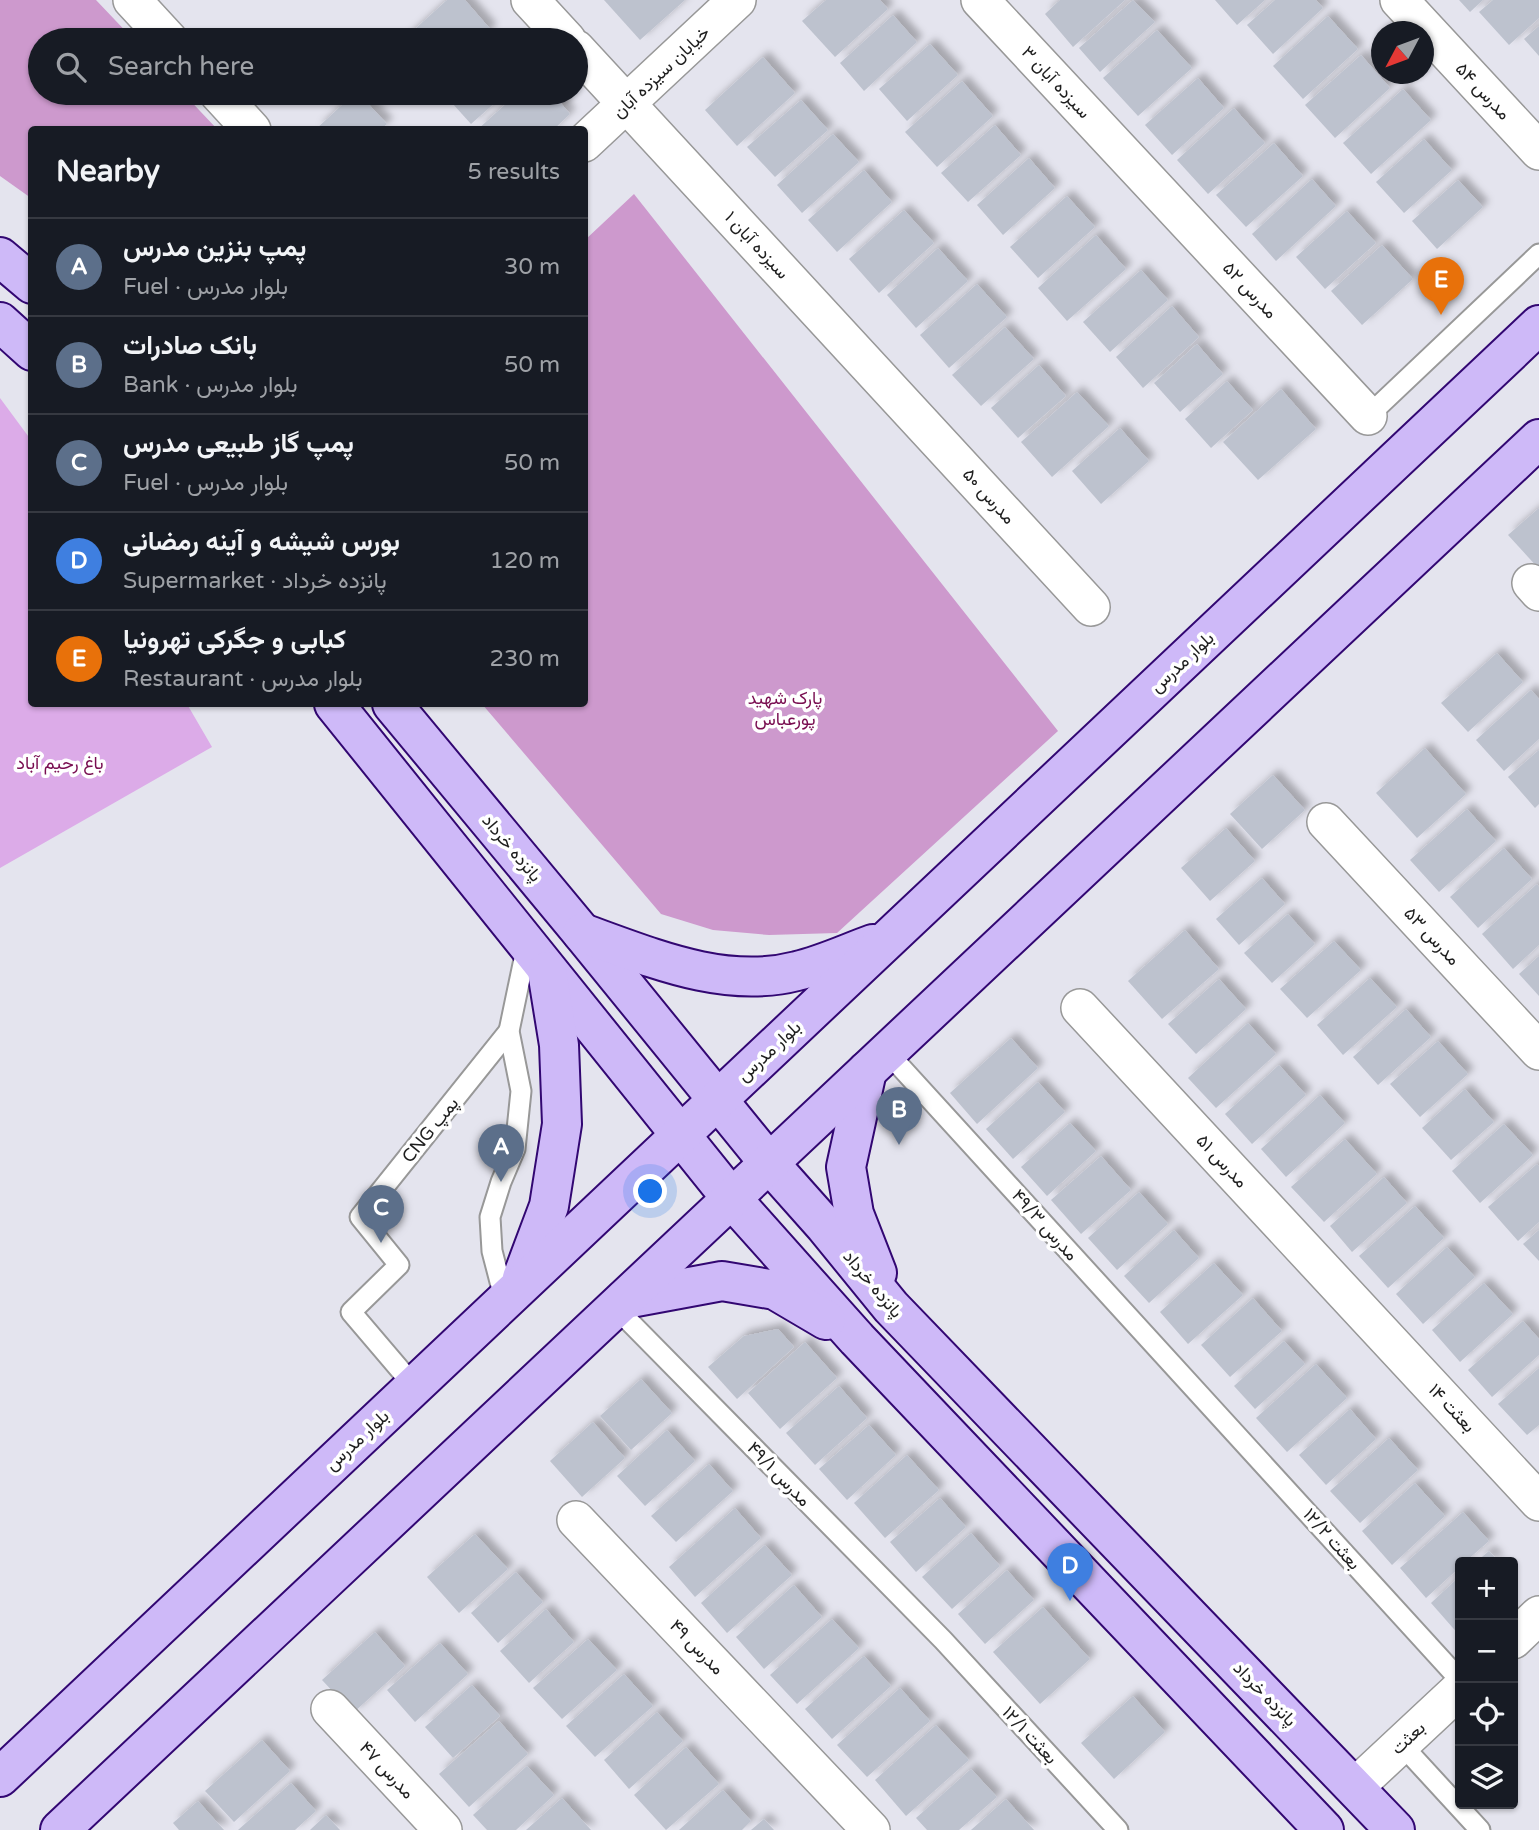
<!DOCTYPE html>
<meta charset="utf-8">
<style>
:root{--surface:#171b24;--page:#242831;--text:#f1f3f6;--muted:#9ea1a6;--line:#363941;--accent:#1a73e8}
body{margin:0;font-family:"Varela Round",Vazirmatn,sans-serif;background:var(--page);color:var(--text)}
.controls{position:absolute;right:21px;bottom:21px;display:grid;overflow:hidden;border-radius:7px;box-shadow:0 2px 5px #0004}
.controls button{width:63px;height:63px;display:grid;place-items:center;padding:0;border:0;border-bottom:2px solid var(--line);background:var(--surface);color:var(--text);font:35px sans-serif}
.compass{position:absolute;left:1371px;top:21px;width:63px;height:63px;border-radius:50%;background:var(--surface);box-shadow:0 2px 5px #0004;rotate:229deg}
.you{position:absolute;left:651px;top:1192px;width:24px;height:24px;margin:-18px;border:5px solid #fff;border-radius:50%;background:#1a73e8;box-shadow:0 0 0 10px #1a73e833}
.badge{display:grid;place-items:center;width:46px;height:46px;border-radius:50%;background:var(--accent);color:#fff;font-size:23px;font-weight:700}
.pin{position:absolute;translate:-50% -58px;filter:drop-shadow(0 2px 4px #0008)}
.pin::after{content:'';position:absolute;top:37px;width:24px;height:21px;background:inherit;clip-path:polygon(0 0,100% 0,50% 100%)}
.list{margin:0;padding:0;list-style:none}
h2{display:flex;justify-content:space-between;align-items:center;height:91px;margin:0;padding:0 28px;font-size:30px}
h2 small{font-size:23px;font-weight:400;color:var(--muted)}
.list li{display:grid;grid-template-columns:46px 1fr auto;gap:21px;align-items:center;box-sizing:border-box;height:98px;padding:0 28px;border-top:2px solid var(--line)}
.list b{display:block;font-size:26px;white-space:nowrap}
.list p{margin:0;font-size:23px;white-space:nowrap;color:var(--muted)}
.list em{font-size:23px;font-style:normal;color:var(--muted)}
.icon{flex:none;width:38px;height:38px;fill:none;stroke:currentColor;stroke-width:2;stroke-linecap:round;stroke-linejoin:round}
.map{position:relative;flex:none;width:1539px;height:1830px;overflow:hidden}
.search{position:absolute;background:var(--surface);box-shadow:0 2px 5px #0004;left:28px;top:28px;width:560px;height:77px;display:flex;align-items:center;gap:18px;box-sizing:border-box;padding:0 24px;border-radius:38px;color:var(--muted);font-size:26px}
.panel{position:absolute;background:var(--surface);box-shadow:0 2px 5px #0004;left:28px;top:126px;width:560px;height:581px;border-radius:7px}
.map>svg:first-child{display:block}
</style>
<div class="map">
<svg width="1539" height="1830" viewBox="0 0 1539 1830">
<defs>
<filter id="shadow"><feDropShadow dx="6" dy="-6" stdDeviation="3.5" flood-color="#0004"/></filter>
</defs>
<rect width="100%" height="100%" fill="#e4e4ee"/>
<path fill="#dcabe8" d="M0,398L31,440L32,704H187L212,747L0,868Z"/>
<g fill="#cd99cd">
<path d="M0,0H96L134,40H40V93H183L217,129L32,130L31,198L0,176Z"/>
<path d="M634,194L1058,731L837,933L769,935L713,930L661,914L482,704H584L585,240Z"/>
</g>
<g fill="#bdc2ce" filter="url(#shadow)">
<path d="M447,0H465L491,30L480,40H403Z"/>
<path d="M604,0H685L640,40Z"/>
<path d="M826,0H880L888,9L835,57L802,21Z"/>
<path d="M1060,0H1125L1073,47L1045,14Z"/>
<path d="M1133,0L1155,22L1100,72L1079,48Z"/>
<path d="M1215,0H1265L1237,25Z"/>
<path d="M1275,0H1316L1323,8L1273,54L1247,25Z"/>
<path d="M1459,0H1483L1470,12Z"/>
<path d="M1493,0H1539V18L1509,45L1479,12Z"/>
<path d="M893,15L917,42L864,91L840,63Z"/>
<path d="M1328,16L1358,49L1303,99L1273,66Z"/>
<path d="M1539,26V56L1524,39Z"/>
<path d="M1157,30L1192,68L1138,116L1103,78Z"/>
<path d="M930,44L958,75L907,121L879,89Z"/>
<path d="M1361,55L1390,88L1335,138L1305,105Z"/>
<path d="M763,57L795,93L737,146L705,110Z"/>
<path d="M1198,78L1224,108L1172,155L1145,125Z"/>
<path d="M962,81L993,116L937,167L905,132Z"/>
<path d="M1403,89L1431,120L1371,174L1343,143Z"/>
<path d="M355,93H358L387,124L380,130H315Z"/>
<path d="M443,93H506L471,124Z"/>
<path d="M518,93H552L570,114L553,130H477Z"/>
<path d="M801,100L828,130L775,177L747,147Z"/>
<path d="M1234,108L1265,143L1208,194L1177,160Z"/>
<path d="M995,125L1021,155L968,202L941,173Z"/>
<path d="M833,134L859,162L802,213L777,185Z"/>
<path d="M1424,139L1452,170L1404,213L1376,182Z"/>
<path d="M1274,143L1303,176L1246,227L1216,195Z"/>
<path d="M1029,158L1055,188L1003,235L977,205Z"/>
<path d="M864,170L892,202L837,252L808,220Z"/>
<path d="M1312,179L1336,206L1276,261L1252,234Z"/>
<path d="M1458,180L1483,207L1437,249L1412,221Z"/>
<path d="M1067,196L1095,227L1038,278L1010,247Z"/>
<path d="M904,210L934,243L879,293L849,259Z"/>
<path d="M1347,211L1376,243L1325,289L1296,257Z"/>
<path d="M1096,235L1126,269L1067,321L1038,288Z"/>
<path d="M1382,245L1413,279L1362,325L1331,291Z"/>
<path d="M938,248L968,281L916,328L887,295Z"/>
<path d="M1141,270L1168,300L1110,352L1083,322Z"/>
<path d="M977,284L1007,317L949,368L920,335Z"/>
<path d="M1172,306L1199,337L1143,388L1116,357Z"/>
<path d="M1005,327L1034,359L981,406L952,375Z"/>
<path d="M1197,344L1223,374L1180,412L1154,383Z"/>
<path d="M1039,365L1066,396L1018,438L991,408Z"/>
<path d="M1227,381L1253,410L1211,448L1185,419Z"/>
<path d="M1281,389L1316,429L1258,480L1223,442Z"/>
<path d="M1077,392L1109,426L1052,477L1021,442Z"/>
<path d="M1120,428L1149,461L1101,504L1072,471Z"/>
<path d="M1539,508V569L1508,535Z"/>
<path d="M1497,653L1523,682L1468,732L1441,703Z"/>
<path d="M1531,690L1539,699V739L1504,771L1476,740Z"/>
<path d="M1425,748L1466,794L1417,838L1376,793Z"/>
<path d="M1539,750V804L1535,808L1508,777Z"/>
<path d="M1273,775L1305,810L1262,849L1230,814Z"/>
<path d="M1467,809L1496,841L1439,892L1410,860Z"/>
<path d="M1226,828L1255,861L1210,901L1181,868Z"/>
<path d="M1504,848L1532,879L1478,928L1450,897Z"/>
<path d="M1262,878L1285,904L1239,945L1216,919Z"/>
<path d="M1537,884L1539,887V945L1513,969L1482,934Z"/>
<path d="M1288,914L1315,944L1272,983L1244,953Z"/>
<path d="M1185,930L1219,969L1162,1019L1128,981Z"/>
<path d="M1334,941L1361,970L1307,1018L1280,989Z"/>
<path d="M1539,956V996L1519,974Z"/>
<path d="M1370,978L1397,1007L1343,1055L1317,1025Z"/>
<path d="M1219,979L1246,1009L1196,1054L1168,1024Z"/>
<path d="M1406,1009L1431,1037L1378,1085L1353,1057Z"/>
<path d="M1248,1023L1276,1054L1216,1108L1188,1078Z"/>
<path d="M1011,1038L1038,1068L977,1124L950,1093Z"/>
<path d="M1438,1041L1468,1074L1420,1117L1390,1084Z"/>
<path d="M1279,1065L1306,1095L1252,1144L1225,1114Z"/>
<path d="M1038,1082L1065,1112L1013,1159L986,1129Z"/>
<path d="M1465,1089L1494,1122L1451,1160L1422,1128Z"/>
<path d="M1320,1095L1345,1123L1286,1177L1261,1149Z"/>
<path d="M1070,1123L1096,1151L1047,1196L1021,1167Z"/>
<path d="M1504,1124L1533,1155L1480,1203L1452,1171Z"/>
<path d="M1345,1139L1377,1174L1324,1222L1291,1187Z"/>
<path d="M1101,1156L1131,1190L1081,1234L1051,1200Z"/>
<path d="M1537,1164L1539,1166V1222L1518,1241L1488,1207Z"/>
<path d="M1384,1177L1407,1203L1352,1252L1330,1226Z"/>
<path d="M1139,1192L1168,1224L1117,1270L1088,1238Z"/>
<path d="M1415,1206L1444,1238L1388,1288L1359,1256Z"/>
<path d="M1174,1230L1199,1258L1149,1303L1124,1276Z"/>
<path d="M1539,1230V1261L1523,1244Z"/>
<path d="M1447,1247L1475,1277L1423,1324L1396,1294Z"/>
<path d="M1214,1263L1243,1295L1188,1344L1160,1312Z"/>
<path d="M1484,1283L1513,1314L1460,1362L1432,1330Z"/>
<path d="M1253,1298L1282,1331L1230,1377L1201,1345Z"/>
<path d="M1523,1321L1539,1339V1355L1492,1397L1468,1370Z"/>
<path d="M778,1329L794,1347L737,1399L708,1367L744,1336Z"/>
<path d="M1284,1341L1305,1364L1255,1409L1234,1386Z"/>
<path d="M805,1342L837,1378L780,1429L748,1393Z"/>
<path d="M1316,1364L1347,1398L1287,1452L1256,1418Z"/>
<path d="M1539,1368V1425L1527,1435L1498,1404Z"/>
<path d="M641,1379L672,1413L631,1450L600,1416Z"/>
<path d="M839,1386L867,1418L815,1465L786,1433Z"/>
<path d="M1350,1409L1376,1439L1326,1485L1299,1455Z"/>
<path d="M593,1422L625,1458L582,1497L550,1461Z"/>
<path d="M869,1425L896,1455L847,1500L819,1469Z"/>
<path d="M667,1430L695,1461L645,1506L617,1476Z"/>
<path d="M1389,1438L1418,1470L1360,1523L1330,1491Z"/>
<path d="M907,1455L939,1490L885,1538L854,1503Z"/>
<path d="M709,1464L733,1491L676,1542L651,1516Z"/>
<path d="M1415,1483L1445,1516L1392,1565L1362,1531Z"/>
<path d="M940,1498L966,1527L916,1572L890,1542Z"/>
<path d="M735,1508L761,1538L695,1597L669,1567Z"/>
<path d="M1463,1512L1489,1541L1465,1562H1460V1567L1426,1598L1400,1568Z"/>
<path d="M971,1533L1000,1566L952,1609L922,1577Z"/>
<path d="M475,1534L508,1569L459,1613L427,1577Z"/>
<path d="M765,1545L792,1575L727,1633L701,1603Z"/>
<path d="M1489,1551L1499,1562H1476Z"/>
<path d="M1007,1570L1034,1600L985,1644L958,1614Z"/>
<path d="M516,1572L543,1602L498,1643L471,1613Z"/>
<path d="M1460,1576V1636L1431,1603Z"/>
<path d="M794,1585L822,1617L764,1669L736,1637Z"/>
<path d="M1043,1607L1090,1659L1040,1704L993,1652Z"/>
<path d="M546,1609L574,1642L529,1683L500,1651Z"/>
<path d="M832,1619L859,1648L797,1704L770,1675Z"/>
<path d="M375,1632L405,1666L353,1713L322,1680Z"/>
<path d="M588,1639L617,1670L562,1719L533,1688Z"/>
<path d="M440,1643L468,1674L415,1722L387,1690Z"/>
<path d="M864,1656L891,1686L832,1739L805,1709Z"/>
<path d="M624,1674L653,1706L595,1757L566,1726Z"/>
<path d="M472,1685L500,1716L453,1758L425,1727Z"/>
<path d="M900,1688L930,1721L867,1777L837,1745Z"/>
<path d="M1133,1696L1165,1732L1114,1779L1081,1743Z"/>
<path d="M657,1712L683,1741L629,1789L604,1760Z"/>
<path d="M499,1721L528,1754L469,1807L439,1774Z"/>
<path d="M936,1725L969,1760L906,1816L875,1780Z"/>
<path d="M262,1740L290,1771L234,1822L205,1791Z"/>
<path d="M686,1747L719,1784L666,1830L634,1795Z"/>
<path d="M527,1766L554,1795L516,1830H487L473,1815Z"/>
<path d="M971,1769L997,1797L959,1830H927L916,1818Z"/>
<path d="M291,1783L316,1811L295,1830H238Z"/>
<path d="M723,1790L751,1821L742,1830H679Z"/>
<path d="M562,1798L591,1830H526Z"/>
<path d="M1006,1799L1034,1830H971Z"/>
<path d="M198,1801L224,1830H179L173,1823Z"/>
<path d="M326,1815L340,1830H310Z"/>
<path d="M764,1819L774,1830H751Z"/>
</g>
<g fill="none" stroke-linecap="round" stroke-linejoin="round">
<defs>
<g id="lane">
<path d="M1368,416L1539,254"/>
<path d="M887,1052L1460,1680"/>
<path d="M505,1301L492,1251L490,1217L501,1182L515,1149L521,1091L509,1031L527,945"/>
<path d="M616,1308L943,1640L1118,1830"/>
<path d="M414,1386L351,1312L399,1265L360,1217L509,1031"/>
<path d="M1401,1744L1480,1830"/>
</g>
<g id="street">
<path d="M132,0L169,40"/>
<path d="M530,0L567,40"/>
<path d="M980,0L1368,416"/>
<path d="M1399,0L1539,151"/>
<path d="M576,49L1091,607"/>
<path d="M218,93L252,130"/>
<path d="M584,143L737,0"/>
<path d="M1531,583L1539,592"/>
<path d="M1326,822L1539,1051"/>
<path d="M1080,1008L1539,1502"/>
<path d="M576,1520L871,1830"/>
<path d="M1513,1640L1539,1615"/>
<path d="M330,1709L443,1830"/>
<path d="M1355,1787L1460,1689"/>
</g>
<g id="secondary">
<path d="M0,257L32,284"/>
<path d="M0,322L32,351"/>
<path d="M334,704L732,1199L857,1339L1324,1830"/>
<path d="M392,704L582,933L769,1163L825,1226L891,1307L1395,1830"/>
<path d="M582,933C650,957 724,990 797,971C823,965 848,953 873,944"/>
<path d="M867,1071L846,1167L854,1214L877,1273"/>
<path d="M522,1278L549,1206L562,1124L559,1045L547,971"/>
<path d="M625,1299L722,1281L775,1290L826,1320"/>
<path d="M0,1777L1539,325"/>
<path d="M60,1830L1539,439"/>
</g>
</defs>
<use href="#lane" stroke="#989898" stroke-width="23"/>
<use href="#street" stroke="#989898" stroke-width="40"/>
<use href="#secondary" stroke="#320772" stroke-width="42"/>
<use href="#lane" stroke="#fff" stroke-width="19"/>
<use href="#street" stroke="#fff" stroke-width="37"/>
<use href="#secondary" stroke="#ceb9f8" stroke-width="38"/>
</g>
<g text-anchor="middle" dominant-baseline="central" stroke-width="7" stroke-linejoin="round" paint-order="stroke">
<g font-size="18" fill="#1e1e1e" stroke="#fff">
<text transform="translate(661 72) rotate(-43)">خیابان سیزده آبان</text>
<text transform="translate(1056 82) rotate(47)">سیزده آبان ۳</text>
<text transform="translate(1483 91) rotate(47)">مدرس ۵۴</text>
<text transform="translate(757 245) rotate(47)">سیزده آبان ۱</text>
<text transform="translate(1250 290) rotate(47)">مدرس ۵۲</text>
<text transform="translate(989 496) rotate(48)">مدرس ۵۰</text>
<text transform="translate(1182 662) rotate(-43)">بلوار مدرس</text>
<text transform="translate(512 848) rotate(50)">پانزده خرداد</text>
<text transform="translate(1432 936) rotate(47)">مدرس ۵۳</text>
<text transform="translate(769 1051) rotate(-43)">بلوار مدرس</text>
<text transform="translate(430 1130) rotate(-51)">CNG پمپ</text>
<text transform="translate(1222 1161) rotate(47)">مدرس ۵۱</text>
<text transform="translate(1045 1225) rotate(48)">مدرس ۴۹/۳</text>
<text transform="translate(873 1284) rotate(50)">پانزده خرداد</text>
<text transform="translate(1452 1408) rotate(47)">بعثت ۱۴</text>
<text transform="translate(357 1440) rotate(-43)">بلوار مدرس</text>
<text transform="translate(779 1474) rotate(46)">مدرس ۴۹/۱</text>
<text transform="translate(1332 1539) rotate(48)">بعثت ۱۲/۲</text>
<text transform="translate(697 1647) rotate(46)">مدرس ۴۹</text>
<text transform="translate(1265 1694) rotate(46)">پانزده خرداد</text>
<text transform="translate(1030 1735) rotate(47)">بعثت ۱۲/۱</text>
<text transform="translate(1408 1738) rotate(-43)">بعثت</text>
<text transform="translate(387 1770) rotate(47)">مدرس ۴۷</text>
</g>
<g font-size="18" fill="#790e51" stroke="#fff">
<text x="785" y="698">پارک شهید<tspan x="785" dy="21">پورعباس</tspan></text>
<text x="60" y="763">باغ رحیم آباد</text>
</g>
</g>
</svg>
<div class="controls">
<button>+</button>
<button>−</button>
<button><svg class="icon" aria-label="locate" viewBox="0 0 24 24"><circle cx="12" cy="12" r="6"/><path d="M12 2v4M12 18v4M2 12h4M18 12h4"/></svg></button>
<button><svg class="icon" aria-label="layers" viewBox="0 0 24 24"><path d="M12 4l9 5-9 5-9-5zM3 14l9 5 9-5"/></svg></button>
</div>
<svg class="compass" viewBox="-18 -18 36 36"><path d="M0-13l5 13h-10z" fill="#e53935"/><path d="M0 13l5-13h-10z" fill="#9ea1a6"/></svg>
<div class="you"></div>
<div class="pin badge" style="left:501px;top:1182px;background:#5c6f8a">A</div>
<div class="pin badge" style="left:899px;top:1145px;background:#5c6f8a">B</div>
<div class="pin badge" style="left:381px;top:1243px;background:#5c6f8a">C</div>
<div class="pin badge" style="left:1070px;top:1601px;background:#3f7fe0">D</div>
<div class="pin badge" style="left:1441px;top:315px;background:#e8710a">E</div>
<div class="search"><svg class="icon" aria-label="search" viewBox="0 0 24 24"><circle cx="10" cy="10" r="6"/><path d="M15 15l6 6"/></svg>Search here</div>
<section class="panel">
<h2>Nearby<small>5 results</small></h2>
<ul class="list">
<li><span class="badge" style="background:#5c6f8a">A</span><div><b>پمپ بنزین مدرس</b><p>Fuel · بلوار مدرس</p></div><em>30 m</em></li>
<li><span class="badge" style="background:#5c6f8a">B</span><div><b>بانک صادرات</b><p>Bank · بلوار مدرس</p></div><em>50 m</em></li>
<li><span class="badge" style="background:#5c6f8a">C</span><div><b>پمپ گاز طبیعی مدرس</b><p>Fuel · بلوار مدرس</p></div><em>50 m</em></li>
<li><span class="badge" style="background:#3f7fe0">D</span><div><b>بورس شیشه و آینه رمضانی</b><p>Supermarket · پانزده خرداد</p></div><em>120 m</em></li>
<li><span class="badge" style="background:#e8710a">E</span><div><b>کبابی و جگرکی تهرونیا</b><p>Restaurant · بلوار مدرس</p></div><em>230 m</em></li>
</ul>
</section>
</div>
